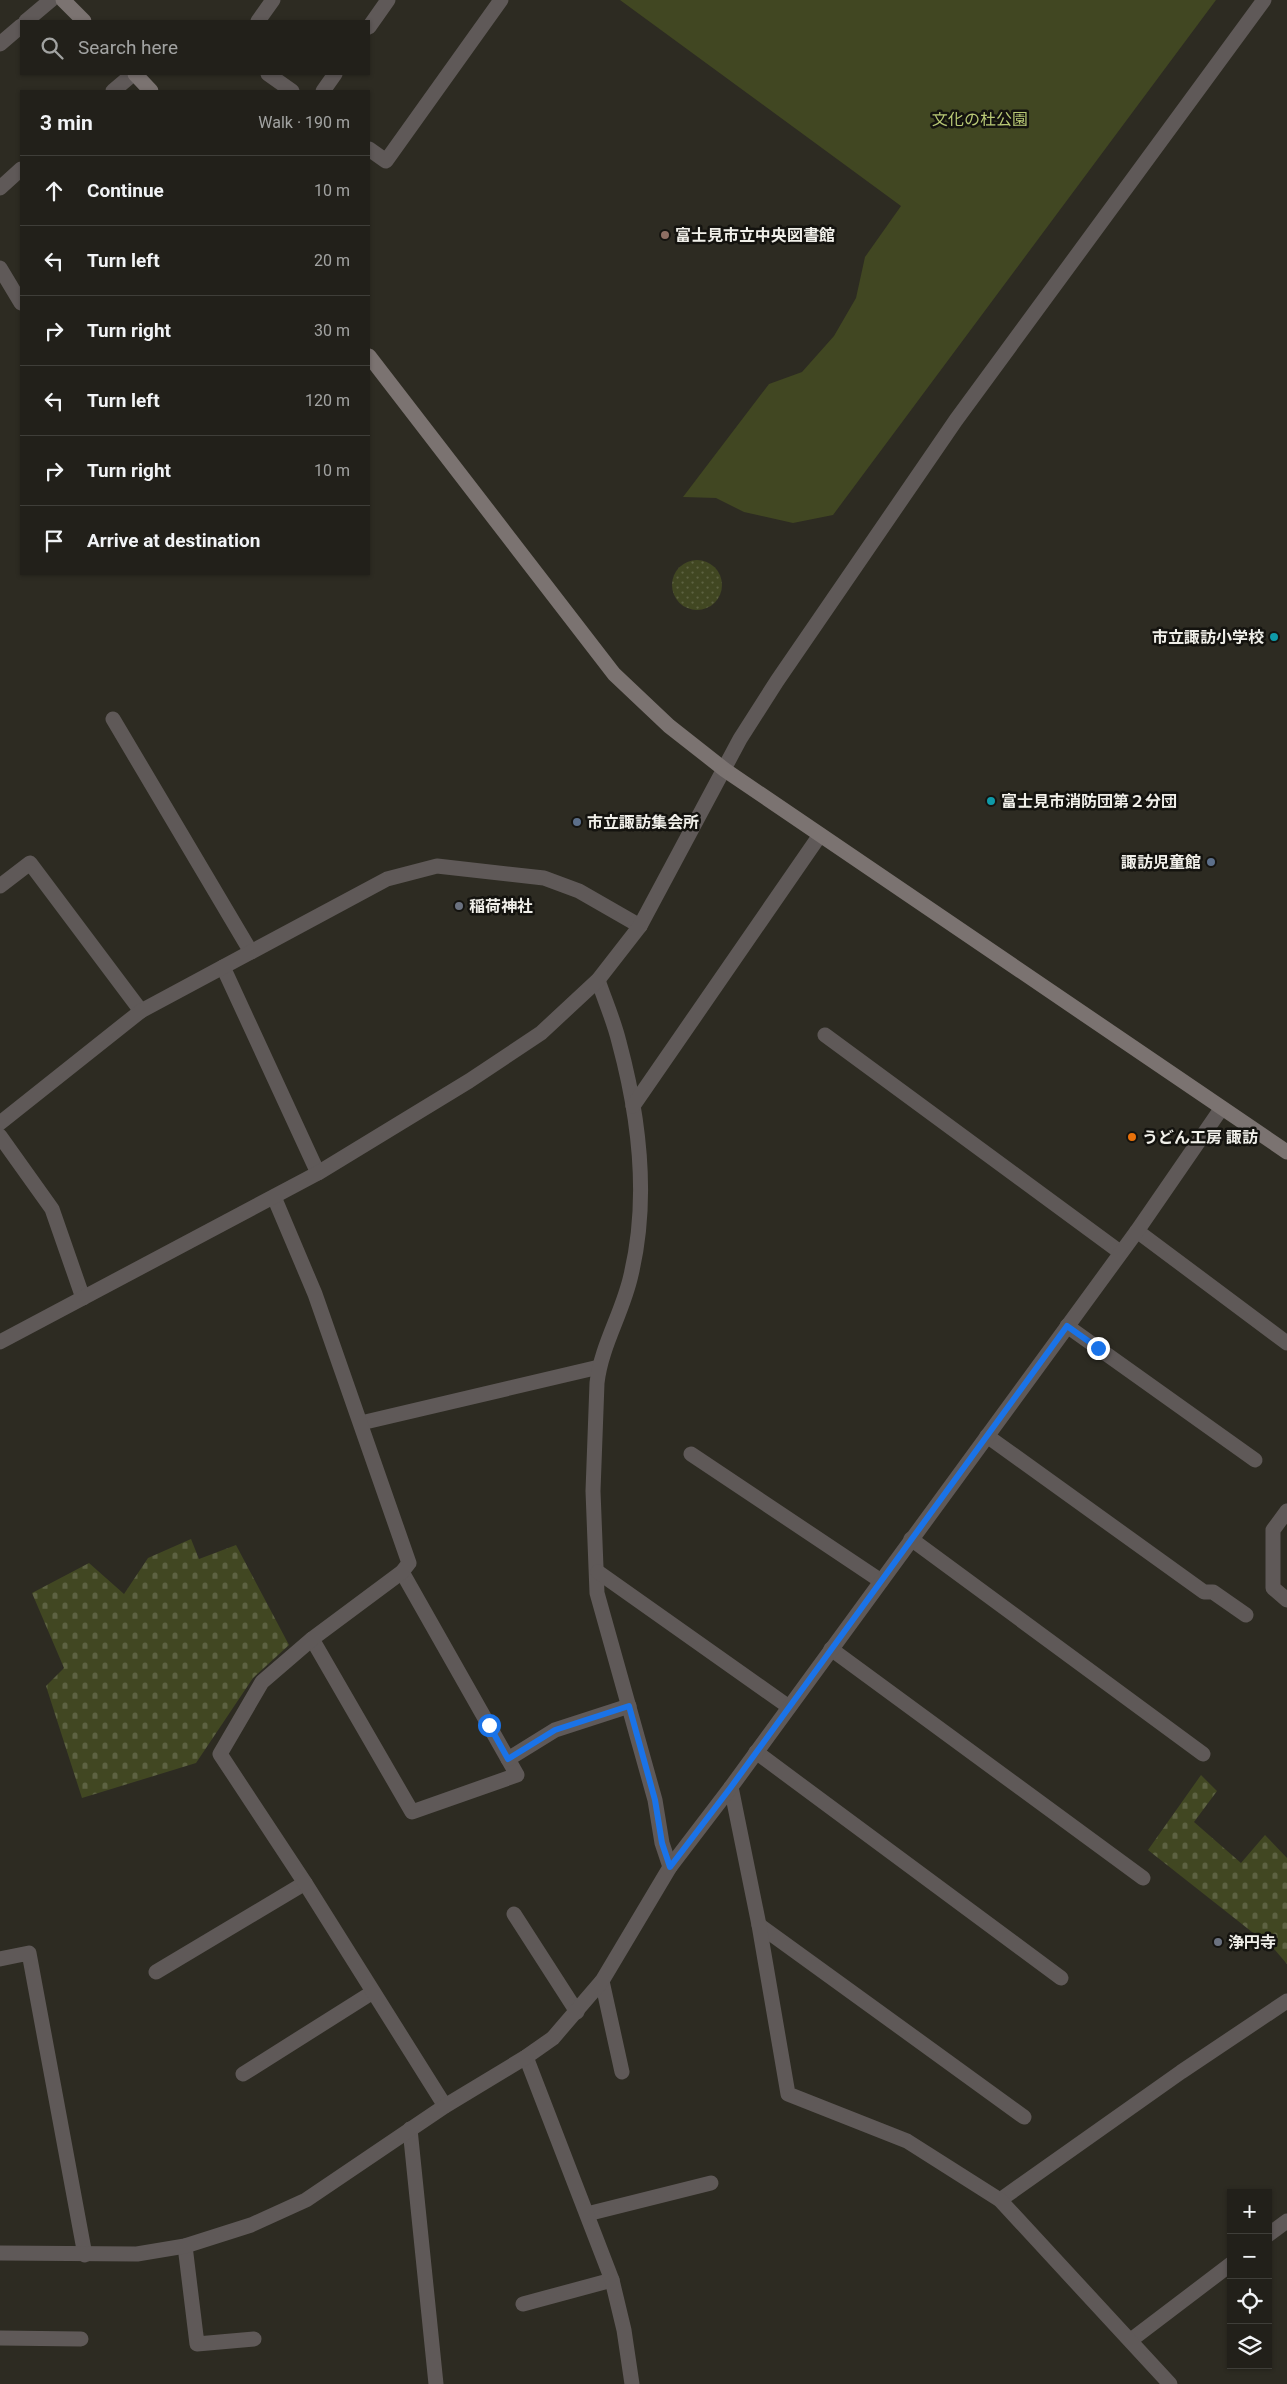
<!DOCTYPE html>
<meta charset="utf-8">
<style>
:root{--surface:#22201a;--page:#2e2d27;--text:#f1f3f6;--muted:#a2a3a2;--line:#3f3e39}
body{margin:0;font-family:Roboto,"Noto Sans JP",sans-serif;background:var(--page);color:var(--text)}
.controls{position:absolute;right:15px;bottom:15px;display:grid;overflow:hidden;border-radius:0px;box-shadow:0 1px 4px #0004}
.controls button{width:45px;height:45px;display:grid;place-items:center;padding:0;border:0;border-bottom:1px solid var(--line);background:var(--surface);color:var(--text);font:25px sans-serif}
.stop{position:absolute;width:15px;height:15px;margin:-11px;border:4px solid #1a73e8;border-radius:50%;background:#fff}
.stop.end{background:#1a73e8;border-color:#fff;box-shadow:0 1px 5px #0008}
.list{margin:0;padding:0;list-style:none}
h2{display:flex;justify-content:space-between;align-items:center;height:65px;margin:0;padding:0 20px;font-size:21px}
h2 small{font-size:16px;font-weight:400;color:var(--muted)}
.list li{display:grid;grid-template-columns:32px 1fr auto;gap:15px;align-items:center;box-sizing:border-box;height:70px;padding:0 20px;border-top:1px solid var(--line)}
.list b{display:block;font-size:19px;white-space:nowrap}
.list em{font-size:16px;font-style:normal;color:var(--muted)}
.icon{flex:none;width:28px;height:28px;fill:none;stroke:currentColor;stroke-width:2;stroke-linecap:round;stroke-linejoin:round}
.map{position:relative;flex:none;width:1287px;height:2384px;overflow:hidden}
.search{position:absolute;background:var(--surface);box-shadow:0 1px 4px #0004;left:20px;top:20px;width:350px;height:55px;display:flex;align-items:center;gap:12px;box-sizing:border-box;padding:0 18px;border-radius:0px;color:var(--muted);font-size:19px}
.panel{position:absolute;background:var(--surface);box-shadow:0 1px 4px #0004;left:20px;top:90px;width:350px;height:485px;border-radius:0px}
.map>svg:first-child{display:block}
</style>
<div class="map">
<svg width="1287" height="2384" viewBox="0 0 1287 2384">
<defs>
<pattern id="grass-dots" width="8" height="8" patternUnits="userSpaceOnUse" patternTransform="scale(1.25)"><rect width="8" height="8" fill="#414722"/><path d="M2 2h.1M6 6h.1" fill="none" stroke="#5d6242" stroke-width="1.8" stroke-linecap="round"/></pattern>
<pattern id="cemetery-stones" width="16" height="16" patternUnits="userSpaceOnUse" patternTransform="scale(1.25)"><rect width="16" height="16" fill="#414722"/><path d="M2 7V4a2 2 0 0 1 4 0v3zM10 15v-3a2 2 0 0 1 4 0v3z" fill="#5d6242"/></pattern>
</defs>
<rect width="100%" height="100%" fill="#2d2b22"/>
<circle fill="url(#grass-dots)" cx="697" cy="585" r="25"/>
<g fill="url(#cemetery-stones)">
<path d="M191,1539L199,1559L236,1545L289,1645L253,1678L196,1763L82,1798L46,1686L64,1668L32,1593L89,1563L124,1594L148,1558Z"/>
<path d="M1201,1775L1217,1791L1194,1822L1241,1863L1265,1835L1287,1858V1964L1275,1950L1148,1850Z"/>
</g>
<path fill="#414722" d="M620,0H1216L833,515L793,523L744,512L716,498L683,497L769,384L802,372L834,336L856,298L865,257L901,206Z"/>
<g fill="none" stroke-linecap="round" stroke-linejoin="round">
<g stroke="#5f5958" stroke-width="15">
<path d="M258,21L273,0"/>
<path d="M369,27L388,0"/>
<path d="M268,74L292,91"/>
<path d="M323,91L335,74"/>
<path d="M369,149L386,161L501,0"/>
<path d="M113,719L251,952"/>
<path d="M223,967L318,1173"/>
<path d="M825,1035L1120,1252"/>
<path d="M1137,1231L1287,1343"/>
<path d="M1067,1326L1255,1460"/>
<path d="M361,1423L599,1367"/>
<path d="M987,1436L1204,1592H1213L1246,1615"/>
<path d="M691,1454L881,1581"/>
<path d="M911,1539L1203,1754"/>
<path d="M312,1639L412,1812L517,1775L402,1572"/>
<path d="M831,1649L1143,1878"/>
<path d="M756,1752L1061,1978"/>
<path d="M508,1759L555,1730L629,1706"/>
<path d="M514,1914L577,2012"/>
<path d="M759,1925L1024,2117"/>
<path d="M156,1972L305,1883"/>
<path d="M602,1981L622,2072"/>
<path d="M243,2074L373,1992"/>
<path d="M410,2129L436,2384"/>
<path d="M1000,2200L1181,2072L1287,2001"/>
<path d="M587,2214L711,2183"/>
<path d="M1268,2235L1287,2221"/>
<path d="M185,2246L197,2344L254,2339"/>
<path d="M523,2304L612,2280"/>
<path d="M0,2338L81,2339"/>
<path d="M1131,2340L1231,2264"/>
</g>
<g stroke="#5f5958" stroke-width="15">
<path d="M26,21L51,0"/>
<path d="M0,44L21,26"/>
<path d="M113,91L133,74"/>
<path d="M0,188L21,169"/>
<path d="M0,268L21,303"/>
<path d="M0,886L30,863L141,1011"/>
<path d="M598,980C605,1001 614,1021 619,1042C639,1116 649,1200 631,1275C623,1312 601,1346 597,1383L593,1491L597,1593L655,1800L662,1843L670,1867"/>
<path d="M633,1106L820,835"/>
<path d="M0,1123L141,1011L387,879L437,866L544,878L579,891L640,926"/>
<path d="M0,1136L52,1209L83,1298"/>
<path d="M274,1197L315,1294L409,1563L402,1572L312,1639L262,1682L220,1754L305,1883L445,2106"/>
<path d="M0,1342L318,1173L469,1081L541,1033L598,980L640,926L740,739L777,681L956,420L1264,0"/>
<path d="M1287,1511L1273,1530V1588L1287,1600"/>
<path d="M598,1572L789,1707"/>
<path d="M731,1787L759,1925L788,2094L907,2141L1000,2200L1170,2384"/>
<path d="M0,1959L29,1953L85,2255"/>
<path d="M526,2057L612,2280L624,2330L632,2384"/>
<path d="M0,2253L137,2254L185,2246L251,2225L306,2200L445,2106L526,2057L553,2038L602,1981L670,1867L731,1787L1137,1231L1221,1109"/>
</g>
<g stroke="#7b7371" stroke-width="15">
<path d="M63,0L84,21"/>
<path d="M135,74L151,91"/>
<path d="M369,356L614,674L669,726L725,770L1287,1152"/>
</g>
</g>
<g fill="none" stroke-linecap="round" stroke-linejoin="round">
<path stroke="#1a73e8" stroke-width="6" d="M489,1725L508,1759L555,1730L629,1706L655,1800L662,1843L670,1867L731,1787L1067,1326L1098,1348"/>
</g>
<circle fill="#8d6e63" stroke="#14130f" stroke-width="2" cx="665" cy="235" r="5"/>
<g fill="#0f9aa8" stroke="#14130f" stroke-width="2">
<circle cx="1274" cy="637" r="5"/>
<circle cx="991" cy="801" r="5"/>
</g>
<g fill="#5c6f8a" stroke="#14130f" stroke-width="2">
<circle cx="577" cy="822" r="5"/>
<circle cx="1211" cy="862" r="5"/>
</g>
<g fill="#6b7280" stroke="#14130f" stroke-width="2">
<circle cx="459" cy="906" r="5"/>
<circle cx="1218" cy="1942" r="5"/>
</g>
<circle fill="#e8710a" stroke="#14130f" stroke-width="2" cx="1132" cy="1137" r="5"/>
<g text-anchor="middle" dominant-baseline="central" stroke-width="5" stroke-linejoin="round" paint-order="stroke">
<g font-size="16" fill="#b8c875" stroke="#14130f">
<text x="980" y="119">文化の杜公園</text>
</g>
<g font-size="16" font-weight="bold" fill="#f0efe9" stroke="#14130f" text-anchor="start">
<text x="675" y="235">富士見市立中央図書館</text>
<text x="1264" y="637" text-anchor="end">市立諏訪小学校</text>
<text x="1001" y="801">富士見市消防団第２分団</text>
<text x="587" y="822">市立諏訪集会所</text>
<text x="1201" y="862" text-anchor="end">諏訪児童館</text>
<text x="469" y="906">稲荷神社</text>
<text x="1142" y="1137">うどん工房 諏訪</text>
<text x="1228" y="1942">浄円寺</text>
</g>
</g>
</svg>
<div class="controls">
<button>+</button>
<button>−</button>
<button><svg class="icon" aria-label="locate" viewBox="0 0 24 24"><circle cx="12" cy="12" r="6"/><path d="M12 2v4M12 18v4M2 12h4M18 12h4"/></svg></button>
<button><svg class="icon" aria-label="layers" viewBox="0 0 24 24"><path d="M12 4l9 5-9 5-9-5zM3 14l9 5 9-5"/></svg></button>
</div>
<div class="stop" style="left:489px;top:1725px"></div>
<div class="stop end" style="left:1098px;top:1348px"></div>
<div class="search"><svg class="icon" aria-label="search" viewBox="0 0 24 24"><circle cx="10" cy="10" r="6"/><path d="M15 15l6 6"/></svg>Search here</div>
<section class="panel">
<h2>3 min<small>Walk · 190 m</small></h2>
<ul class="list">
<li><svg class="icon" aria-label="ahead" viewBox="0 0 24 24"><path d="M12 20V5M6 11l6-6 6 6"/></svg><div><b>Continue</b></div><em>10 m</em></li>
<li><svg class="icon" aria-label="left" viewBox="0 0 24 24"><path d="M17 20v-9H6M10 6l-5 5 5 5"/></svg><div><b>Turn left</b></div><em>20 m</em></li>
<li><svg class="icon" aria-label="right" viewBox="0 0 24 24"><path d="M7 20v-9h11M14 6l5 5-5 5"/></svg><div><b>Turn right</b></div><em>30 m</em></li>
<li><svg class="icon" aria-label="left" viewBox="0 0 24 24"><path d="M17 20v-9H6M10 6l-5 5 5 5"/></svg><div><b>Turn left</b></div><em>120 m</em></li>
<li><svg class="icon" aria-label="right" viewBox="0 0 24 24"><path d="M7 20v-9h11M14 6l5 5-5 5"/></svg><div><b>Turn right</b></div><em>10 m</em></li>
<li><svg class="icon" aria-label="arrive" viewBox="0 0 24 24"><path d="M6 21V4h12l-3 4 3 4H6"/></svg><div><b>Arrive at destination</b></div></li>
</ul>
</section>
</div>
